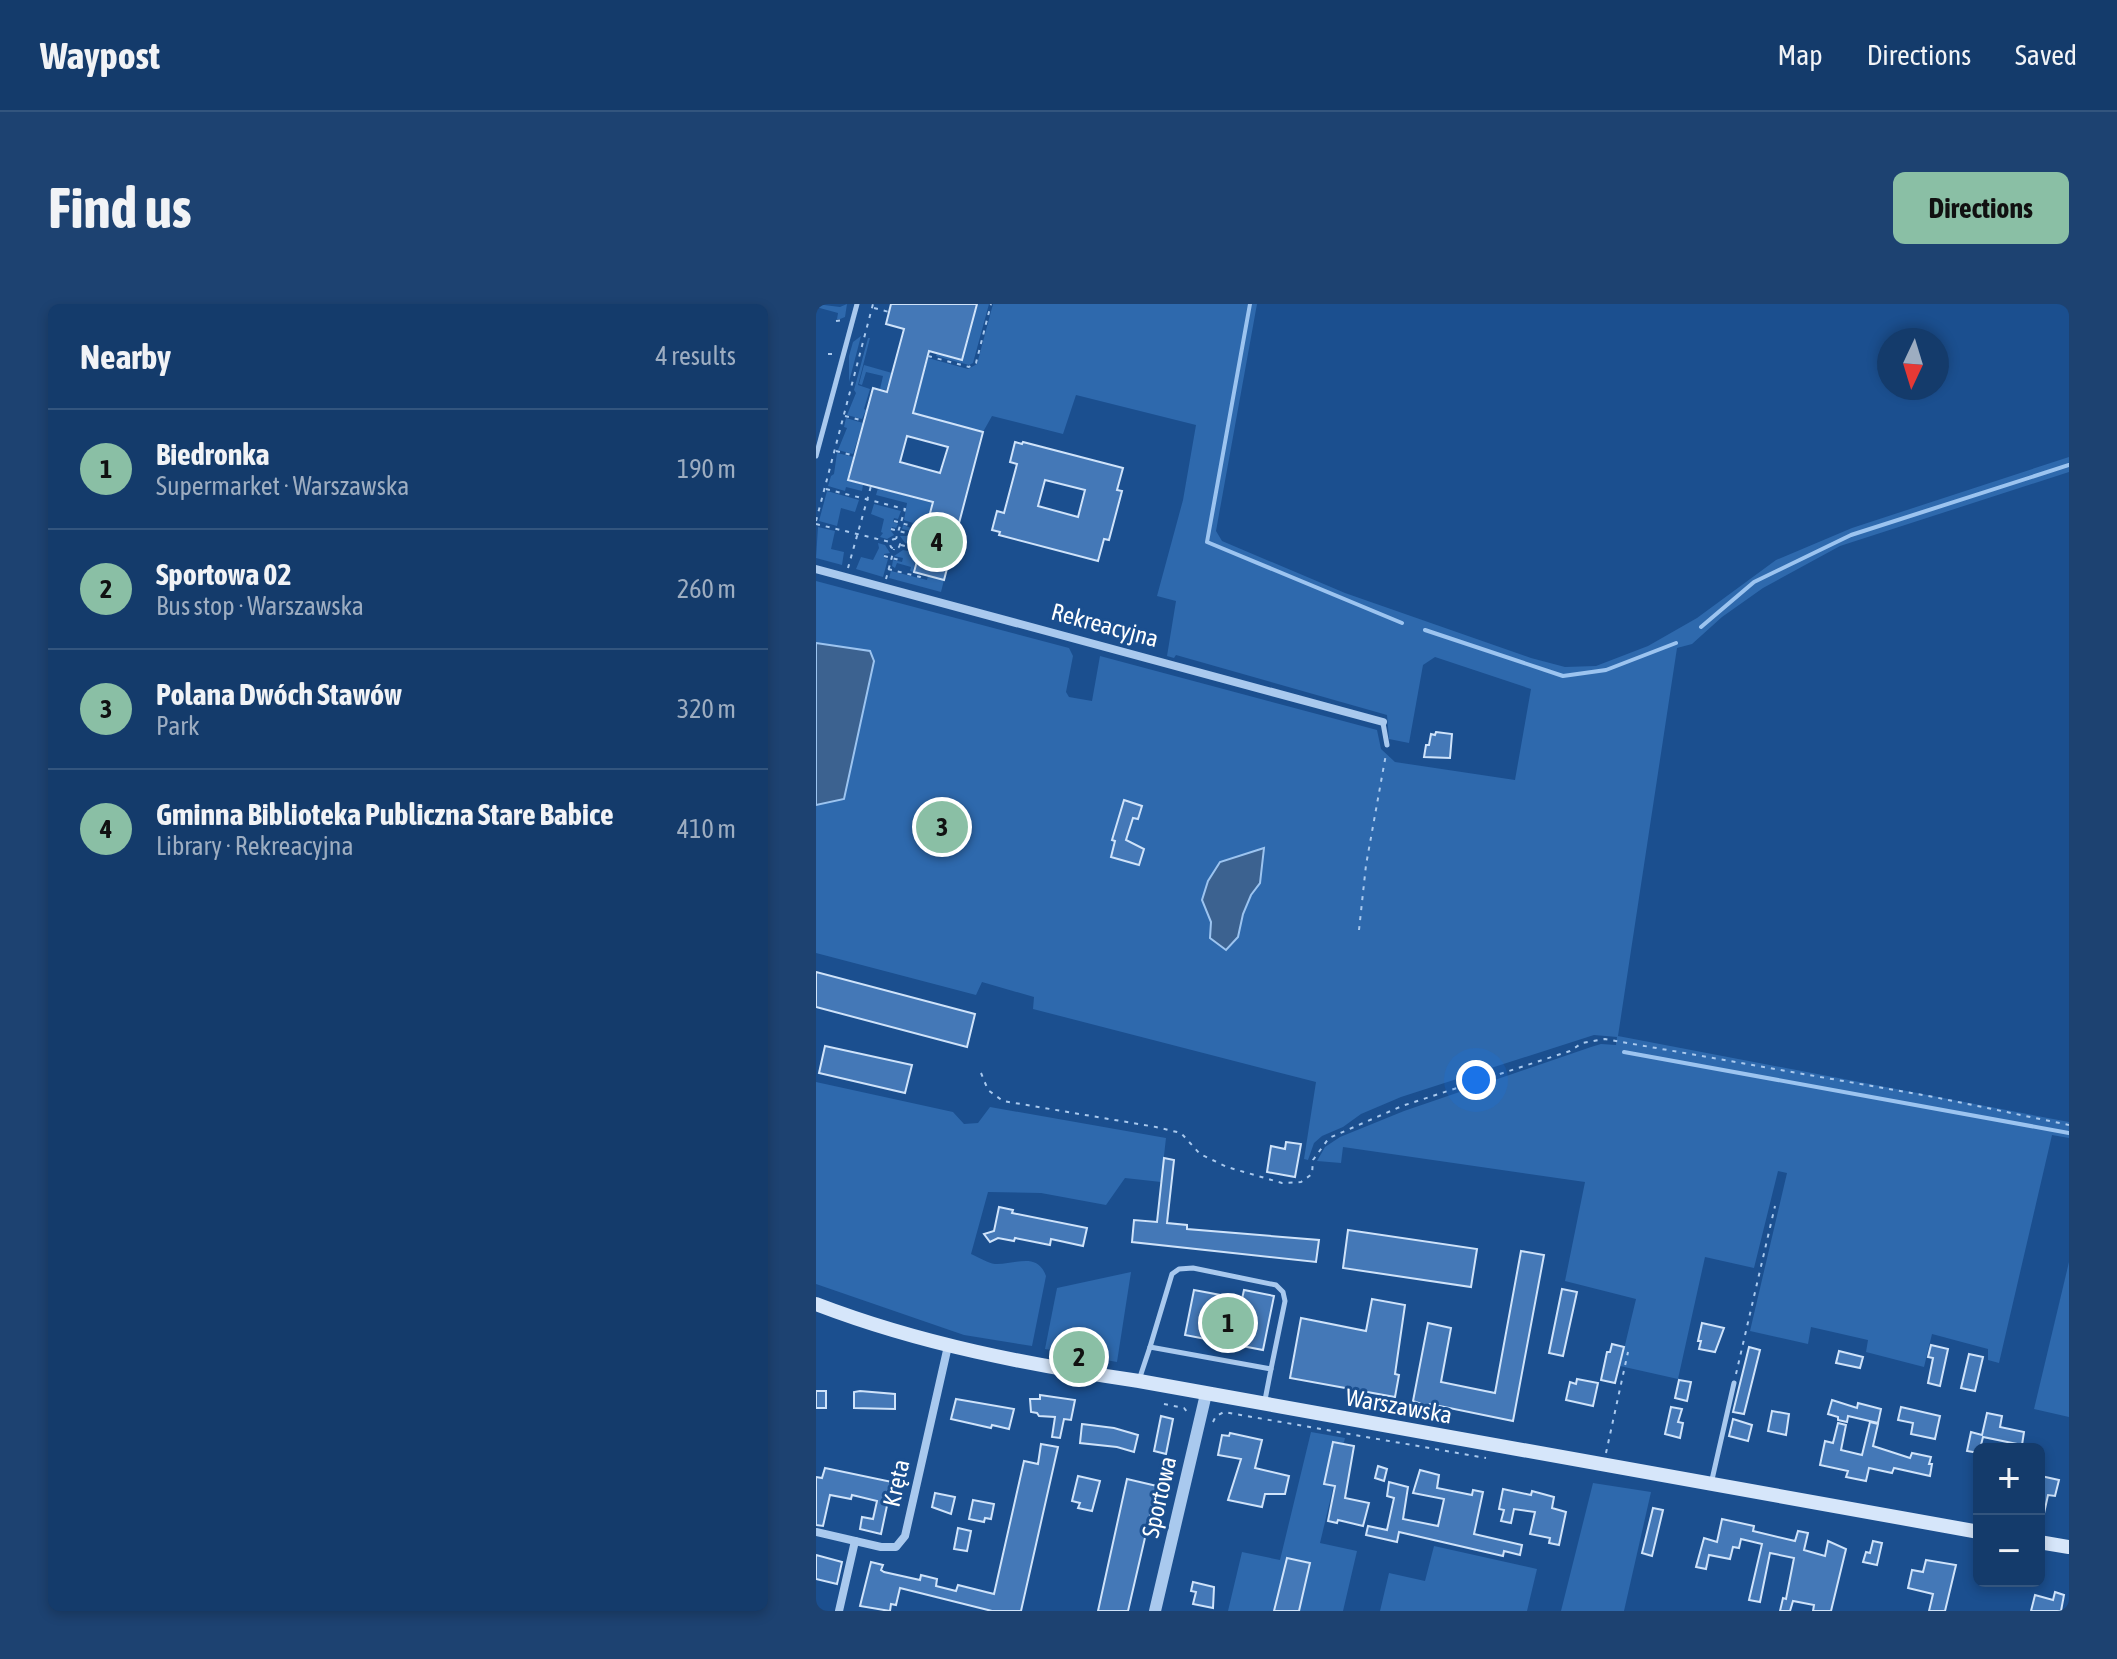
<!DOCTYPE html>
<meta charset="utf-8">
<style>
:root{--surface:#143b6b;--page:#1d4271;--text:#f1f3f6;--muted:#9dadc1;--line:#33557e;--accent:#8abfa5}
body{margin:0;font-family:"Asap Condensed",sans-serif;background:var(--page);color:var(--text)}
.controls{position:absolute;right:24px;bottom:24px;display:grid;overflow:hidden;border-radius:12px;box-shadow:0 4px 12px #0003}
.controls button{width:72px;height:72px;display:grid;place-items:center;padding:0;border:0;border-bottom:2px solid var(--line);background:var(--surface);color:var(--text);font:40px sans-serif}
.compass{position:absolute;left:1061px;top:24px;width:72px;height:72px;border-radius:50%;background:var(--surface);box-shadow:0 4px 12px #0003;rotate:184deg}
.you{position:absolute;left:660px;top:776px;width:28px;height:28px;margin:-20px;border:6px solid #fff;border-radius:50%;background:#1a73e8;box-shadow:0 0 0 12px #1a73e833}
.badge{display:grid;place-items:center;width:52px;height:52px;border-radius:50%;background:var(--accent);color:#111;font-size:26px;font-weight:700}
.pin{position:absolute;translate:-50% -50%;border:4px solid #fff;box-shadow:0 2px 8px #0006}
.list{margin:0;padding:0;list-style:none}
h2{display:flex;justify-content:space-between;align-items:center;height:104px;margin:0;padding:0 32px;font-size:34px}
h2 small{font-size:26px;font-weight:400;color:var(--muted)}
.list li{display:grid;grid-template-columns:52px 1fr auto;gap:24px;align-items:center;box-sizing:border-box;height:120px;padding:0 32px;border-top:2px solid var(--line)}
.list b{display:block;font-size:30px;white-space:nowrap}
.list p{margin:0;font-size:26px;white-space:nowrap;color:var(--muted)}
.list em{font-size:26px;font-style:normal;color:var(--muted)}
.map{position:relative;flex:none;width:1253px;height:1307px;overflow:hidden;border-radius:12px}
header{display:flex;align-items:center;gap:48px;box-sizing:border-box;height:112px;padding:0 40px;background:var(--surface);border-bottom:2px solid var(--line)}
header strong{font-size:38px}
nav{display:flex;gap:44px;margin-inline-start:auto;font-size:28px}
.intro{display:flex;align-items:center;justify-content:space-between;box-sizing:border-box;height:192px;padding:0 48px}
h1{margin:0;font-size:56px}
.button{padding:20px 36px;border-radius:12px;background:var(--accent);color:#111;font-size:28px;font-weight:700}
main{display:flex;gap:48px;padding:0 48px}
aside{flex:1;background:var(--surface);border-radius:12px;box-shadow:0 4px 12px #0003}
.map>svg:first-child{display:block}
</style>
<header>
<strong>Waypost</strong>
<nav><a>Map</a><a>Directions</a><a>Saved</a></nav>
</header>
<div class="intro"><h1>Find us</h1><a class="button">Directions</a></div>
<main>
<aside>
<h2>Nearby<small>4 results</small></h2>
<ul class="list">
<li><span class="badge">1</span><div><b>Biedronka</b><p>Supermarket · Warszawska</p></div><em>190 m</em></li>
<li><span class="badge">2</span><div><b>Sportowa 02</b><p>Bus stop · Warszawska</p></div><em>260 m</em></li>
<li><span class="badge">3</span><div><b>Polana Dwóch Stawów</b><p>Park</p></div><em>320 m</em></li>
<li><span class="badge">4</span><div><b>Gminna Biblioteka Publiczna Stare Babice</b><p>Library · Rekreacyjna</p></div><em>410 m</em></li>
</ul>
</aside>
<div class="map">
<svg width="1253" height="1307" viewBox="0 0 1253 1307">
<rect width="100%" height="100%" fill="#1b4f8f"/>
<g fill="#2e69ad">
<path d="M0,0L24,3L31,0L29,13L24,15H21L22,9L0,3Z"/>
<path d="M161,0H173L157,59L153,61L120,52L121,49L146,55Z"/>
<path d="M177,0H441L400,227L406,237L529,289L715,354L749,363L780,362L832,342L881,314L960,256L1036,224L1253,153V168L1024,242L947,284L906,313L876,340L861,344L802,732L1253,818V834L1236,831L1183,1059L1172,1056V1045L1116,1030L1108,1063L1050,1048L1052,1036L995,1023L992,1040L934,1027L971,869L962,867L938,964L889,953L862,1075L804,1062L820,995L749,977L769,878L527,843L525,859L501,857L509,843L524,833L588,807L775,743L785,740L800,741L801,733L778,731L585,793L545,810L527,823L506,832L498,839L492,856L488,855L500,778L217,705L218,693L166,678L160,691L0,649V277L253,344L257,352L250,388L253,393L276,397L284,352L561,426L565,445L579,458L699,476L715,385L619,353L607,361L593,439L573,435L571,411L360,351L358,354L351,352L360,297L341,292L367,196L380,121L260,91L247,130L176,112L167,128L97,109L112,54L152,65L161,60Z"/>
<path d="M45,32L33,78V52L37,38Z"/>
<path d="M52,34H54L42,81L54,85L48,105L50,106L46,115L31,111L40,89L38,86Z"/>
<path d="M48,61L76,69L70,86L64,85L67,72L50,68L46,81L43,80Z"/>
<path d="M30,114L47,119L37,150L22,146L31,124L28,123Z"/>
<path d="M21,149L38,153L31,176L47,181L46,187L30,183L29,187L12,182L15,172L18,170Z"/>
<path d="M62,184L116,199L103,243L89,239L84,232H93L94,227L86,225L87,221L95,224L97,219L88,216L91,199L60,191Z"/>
<path d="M11,187L43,196L39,208L25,204L21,222L3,217Z"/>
<path d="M58,200L85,207L82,215L78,214L77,218L82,220L80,224L76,223L75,227L78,231L71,235L64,233L67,229L65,228L68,215L55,210Z"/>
<path d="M2,223L19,227L15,245L28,248L26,261L0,254Z"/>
<path d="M62,239L69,241L74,249L68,250V254L72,255L67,273L40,265L45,253L57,256L63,244Z"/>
<path d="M87,246L101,249L97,268L94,267L95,263L81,259L79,264L76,262L77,256L86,258L87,254L78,252Z"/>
<path d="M75,267L111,276L112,272L128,276L125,288L73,274Z"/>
<path d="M0,778L137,808L148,820L162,819L174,803L350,834L345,878L309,874L290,901L225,889L172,888L155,950C162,953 172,959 179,960C199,961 221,947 230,972L216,1042L148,1031L0,980Z"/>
<path d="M1253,958V1113L1218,1105Z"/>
<path d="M315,968L301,1058L229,1045L241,984Z"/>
<path d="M495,1128L529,1134L504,1239L541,1247L527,1307H412L426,1248L464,1256Z"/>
<path d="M777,1179L835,1188L808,1307H745Z"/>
<path d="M618,1242L721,1265L711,1307H564L573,1269L609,1277Z"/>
</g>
<g fill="#3c6290" stroke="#9cc4f0" stroke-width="2">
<path d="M0,339L54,347L58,357L28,495L0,501Z"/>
<path d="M448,544L444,579L435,591L427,610L422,633L410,646L394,634L395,618L386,596L392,577L404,558Z"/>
</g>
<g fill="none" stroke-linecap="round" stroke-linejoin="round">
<g stroke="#9cc4f0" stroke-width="4">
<path d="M434,0L391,238L586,319"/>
<path d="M885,323L938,278L1035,231L1253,161"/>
<path d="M609,326L747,372L790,366L860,339"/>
<path d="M808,748L1253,829"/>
</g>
</g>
<g fill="#4478b7" stroke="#cfe3fa" stroke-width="2" fill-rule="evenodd">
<path d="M75,0H161L146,56L113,47L97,109L167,128L128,276L98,268L117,198L32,176L57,84L71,88L88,25L70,20ZM91,132L132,143L124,169L84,158Z"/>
<path d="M199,138L206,140L207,138L307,164L301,186L306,187L293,236L288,235L282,257L183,231L184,228L176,226L181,207L188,209L201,160L194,158ZM229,176L269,186L262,213L222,202Z"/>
<path d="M620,428L636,430L634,454L608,453L610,441H613L615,430L619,431Z"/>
<path d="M308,496L326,502L322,515L317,514L310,536L328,545L323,561L295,553L299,537L296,536Z"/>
<path d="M0,668L159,710L151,743L0,703Z"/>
<path d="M9,742L96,761L89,789L3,769Z"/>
<path d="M470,838L485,840L479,873L451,868L455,842L469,845Z"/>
<path d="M348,854L358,856L351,919L371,921V925L503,936L500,958L316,938L318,916L341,918Z"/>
<path d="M183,903L197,906L196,909L271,924L267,942L235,935L234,941L199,934L198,937L182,934L174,938L168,930L178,927Z"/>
<path d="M532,926L661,945L655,983L527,964Z"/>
<path d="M705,947L728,951L697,1117L614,1100L611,1102L597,1097L612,1019L635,1024L625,1078L679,1089Z"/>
<path d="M746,985L761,988L747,1052L733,1049Z"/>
<path d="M378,986L426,995L428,986L458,992L447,1046L369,1031Z"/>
<path d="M556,995L589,1001L579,1070L583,1071L579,1093L474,1074L485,1014L550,1027Z"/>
<path d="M886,1019L908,1024L899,1048L883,1045L885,1037H882Z"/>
<path d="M796,1040L808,1043L799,1079L785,1076L791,1048H794Z"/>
<path d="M1115,1041L1132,1045L1124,1082L1112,1079L1117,1054L1112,1053Z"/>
<path d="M933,1043L944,1046L928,1110L917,1108Z"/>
<path d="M1023,1047L1047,1053L1044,1064L1020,1059Z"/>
<path d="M1153,1050L1167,1053L1159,1087L1145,1084Z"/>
<path d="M761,1075L782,1079L777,1102L750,1096L754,1078L760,1080Z"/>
<path d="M863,1076L875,1078L871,1097L859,1094Z"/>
<rect x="0" y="1087" width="10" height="17"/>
<path d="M44,1087L79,1090V1105L38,1104V1088Z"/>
<path d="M224,1091L259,1096L255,1116L248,1115L244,1134L236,1133L239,1113L223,1112L221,1109L215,1108L214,1095H224Z"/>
<path d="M140,1095L198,1105L193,1125L176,1121L175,1124L135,1115Z"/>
<path d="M1016,1096L1041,1104L1042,1099L1065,1105L1062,1119L1032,1112L1031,1118L1022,1116V1113L1012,1110Z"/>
<path d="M855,1103L866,1105L862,1118L867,1119L864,1134L849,1130Z"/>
<path d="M1085,1103L1124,1112L1119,1135L1095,1130L1097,1119L1082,1116Z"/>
<path d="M956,1107L973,1110L970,1131L952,1127Z"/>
<path d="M1171,1109L1186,1112L1184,1123L1208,1128L1206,1141L1167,1133L1163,1149L1151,1147L1155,1128L1166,1131Z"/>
<path d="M345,1112L357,1115L350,1150L338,1147Z"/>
<path d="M917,1115L936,1121L932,1137L913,1132Z"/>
<path d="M1054,1118L1062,1120L1057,1142L1094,1154L1096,1149L1115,1153L1113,1160H1116L1114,1172L1078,1164L1076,1169L1053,1164L1050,1177L1030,1173L1032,1167L1004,1161L1009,1137L1017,1139L1022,1119L1030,1121L1025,1146L1046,1151Z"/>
<path d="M266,1120L298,1124L322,1131L318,1148L301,1143L264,1139Z"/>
<path d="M414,1129L446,1136L439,1164L473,1172L469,1190H449L446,1203L412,1196L425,1155L402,1151L406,1131L413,1132Z"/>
<path d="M517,1138L538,1142L529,1194L553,1199L547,1222L522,1216L521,1219L512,1217L519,1182L508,1180Z"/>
<path d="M225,1140L242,1143L205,1307H176L84,1284L80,1301L75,1300L74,1307L44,1302L55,1258L67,1261L65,1266L68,1268L104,1276L105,1271L121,1275L120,1282L140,1287L142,1281L178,1290L208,1157L222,1160Z"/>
<path d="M562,1162L571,1165L568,1177L559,1174Z"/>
<path d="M9,1164L76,1178L65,1230L44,1225L46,1213L57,1215L61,1197L36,1191L35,1195L14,1191L7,1222L0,1221V1173L6,1174Z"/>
<path d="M604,1166L623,1171L621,1184L656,1191L657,1186L667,1188L658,1230L706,1241L704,1251L688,1247L687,1252L583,1228L581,1238L550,1231L552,1222L571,1226L578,1194L571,1192L573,1178L592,1183L587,1215L622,1222L628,1195L597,1189Z"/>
<path d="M262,1172L284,1177L276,1207L262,1204L264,1199L256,1197Z"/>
<path d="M1225,1172L1243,1176L1239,1192L1232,1191L1227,1214H1223Z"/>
<path d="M311,1175L341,1182L312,1307H282Z"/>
<path d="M687,1185L715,1191L716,1187L738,1193L736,1204L750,1208L743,1241L733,1239L734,1234L714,1230L719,1208L698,1205L695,1219L685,1217L688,1206L683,1205Z"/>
<path d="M119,1189L139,1193L135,1210L116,1203Z"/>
<path d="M157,1196L178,1200L175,1215L169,1214L168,1218L153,1215Z"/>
<path d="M837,1204L847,1206L836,1252L826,1249Z"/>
<path d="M906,1215L938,1222L937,1227L979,1237L982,1227L992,1229L988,1246L1009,1252L1012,1237L1030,1245L1015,1307H997L998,1301L977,1297L974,1307H964L967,1294L970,1295L978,1254L954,1249L944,1298L933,1296L946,1240L925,1235L923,1244L917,1243L914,1255L893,1251L890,1265L880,1263L888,1234L901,1238Z"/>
<path d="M142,1224L155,1227L151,1247L138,1245Z"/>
<path d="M1057,1237L1066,1239L1061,1261L1047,1258L1050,1248L1054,1249Z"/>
<path d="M0,1251L26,1258L21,1280L0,1275Z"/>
<path d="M471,1254L494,1259L483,1307H458Z"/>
<path d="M1110,1256L1140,1261L1129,1307H1113L1117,1290L1092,1284L1096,1266L1107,1268Z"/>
<path d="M377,1278L398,1283L397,1304L377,1300L380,1288L375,1287Z"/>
<path d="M1239,1288L1248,1291L1245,1307H1215L1219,1291L1237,1296Z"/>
</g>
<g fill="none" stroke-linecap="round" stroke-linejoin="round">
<g stroke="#a9c9ee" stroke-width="2" stroke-dasharray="4 6" stroke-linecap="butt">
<path d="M58,4L73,8"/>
<path d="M20,17L29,16"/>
<path d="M12,50H19"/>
<path d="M112,52L153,63L160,59L175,0"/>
<path d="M29,112L48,117"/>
<path d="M20,147L39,152"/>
<path d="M10,185L89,205L80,235"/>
<path d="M0,217L57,0"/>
<path d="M78,217L96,222"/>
<path d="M0,220L74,238"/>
<path d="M75,225L94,230"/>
<circle cx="79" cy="240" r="5"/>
<path d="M85,241L104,246"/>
<path d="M68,252L87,257"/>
<path d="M32,264L55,182"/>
<path d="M72,265L104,273L105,270"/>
<path d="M70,275L78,245"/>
<path d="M543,626L550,561L570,450"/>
<path d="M165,769L172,786L187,797L340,823L365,829L384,850L411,863L466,879L485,878L496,870L497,856L513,834L586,802L754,747L766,739L789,735L1118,793L1253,821"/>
<path d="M920,1070L959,902"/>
<path d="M348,1100L368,1104L372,1109"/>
<path d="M397,1118L400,1112L408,1108L670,1154"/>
<path d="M790,1149L812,1048"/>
</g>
<g stroke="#a9c9ee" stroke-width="5">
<path d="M0,152L41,0"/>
<path d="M567,419L571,441"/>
<path d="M334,1043L356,970L363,965L377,964L460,981L467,988L469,997L455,1065"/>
<path d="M323,1076L334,1043L455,1065L449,1096"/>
<path d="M895,1180L918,1079"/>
</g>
<g stroke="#a9c9ee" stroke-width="8">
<path d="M0,265L567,418"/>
<path d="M0,1228L65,1243H80L89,1232L132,1042"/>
<path d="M23,1307L39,1237"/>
</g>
<path stroke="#a9c9ee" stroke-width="12" d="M339,1307L390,1090"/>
<g stroke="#d6e6fa" stroke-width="14">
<path d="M0,1000C104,1040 213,1061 323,1077L1163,1228"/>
<path d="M1223,1238L1253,1243"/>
</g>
</g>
<g text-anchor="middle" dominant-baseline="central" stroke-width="6" stroke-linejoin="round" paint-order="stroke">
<g font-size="24" fill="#fff" stroke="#1b4f8f">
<text transform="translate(289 321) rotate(15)">Rekreacyjna</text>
<text transform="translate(583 1102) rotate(10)">Warszawska</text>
<text transform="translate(80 1179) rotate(-77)">Kręta</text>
<text transform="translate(343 1193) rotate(-77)">Sportowa</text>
</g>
</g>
</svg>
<div class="controls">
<button>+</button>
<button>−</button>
</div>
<svg class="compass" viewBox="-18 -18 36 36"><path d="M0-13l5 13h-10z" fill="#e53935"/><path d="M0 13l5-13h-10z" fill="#9dadc1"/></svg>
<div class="you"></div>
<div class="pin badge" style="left:412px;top:1019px">1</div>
<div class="pin badge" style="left:263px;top:1053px">2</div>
<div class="pin badge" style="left:126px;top:523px">3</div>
<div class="pin badge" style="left:121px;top:238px">4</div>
</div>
</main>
